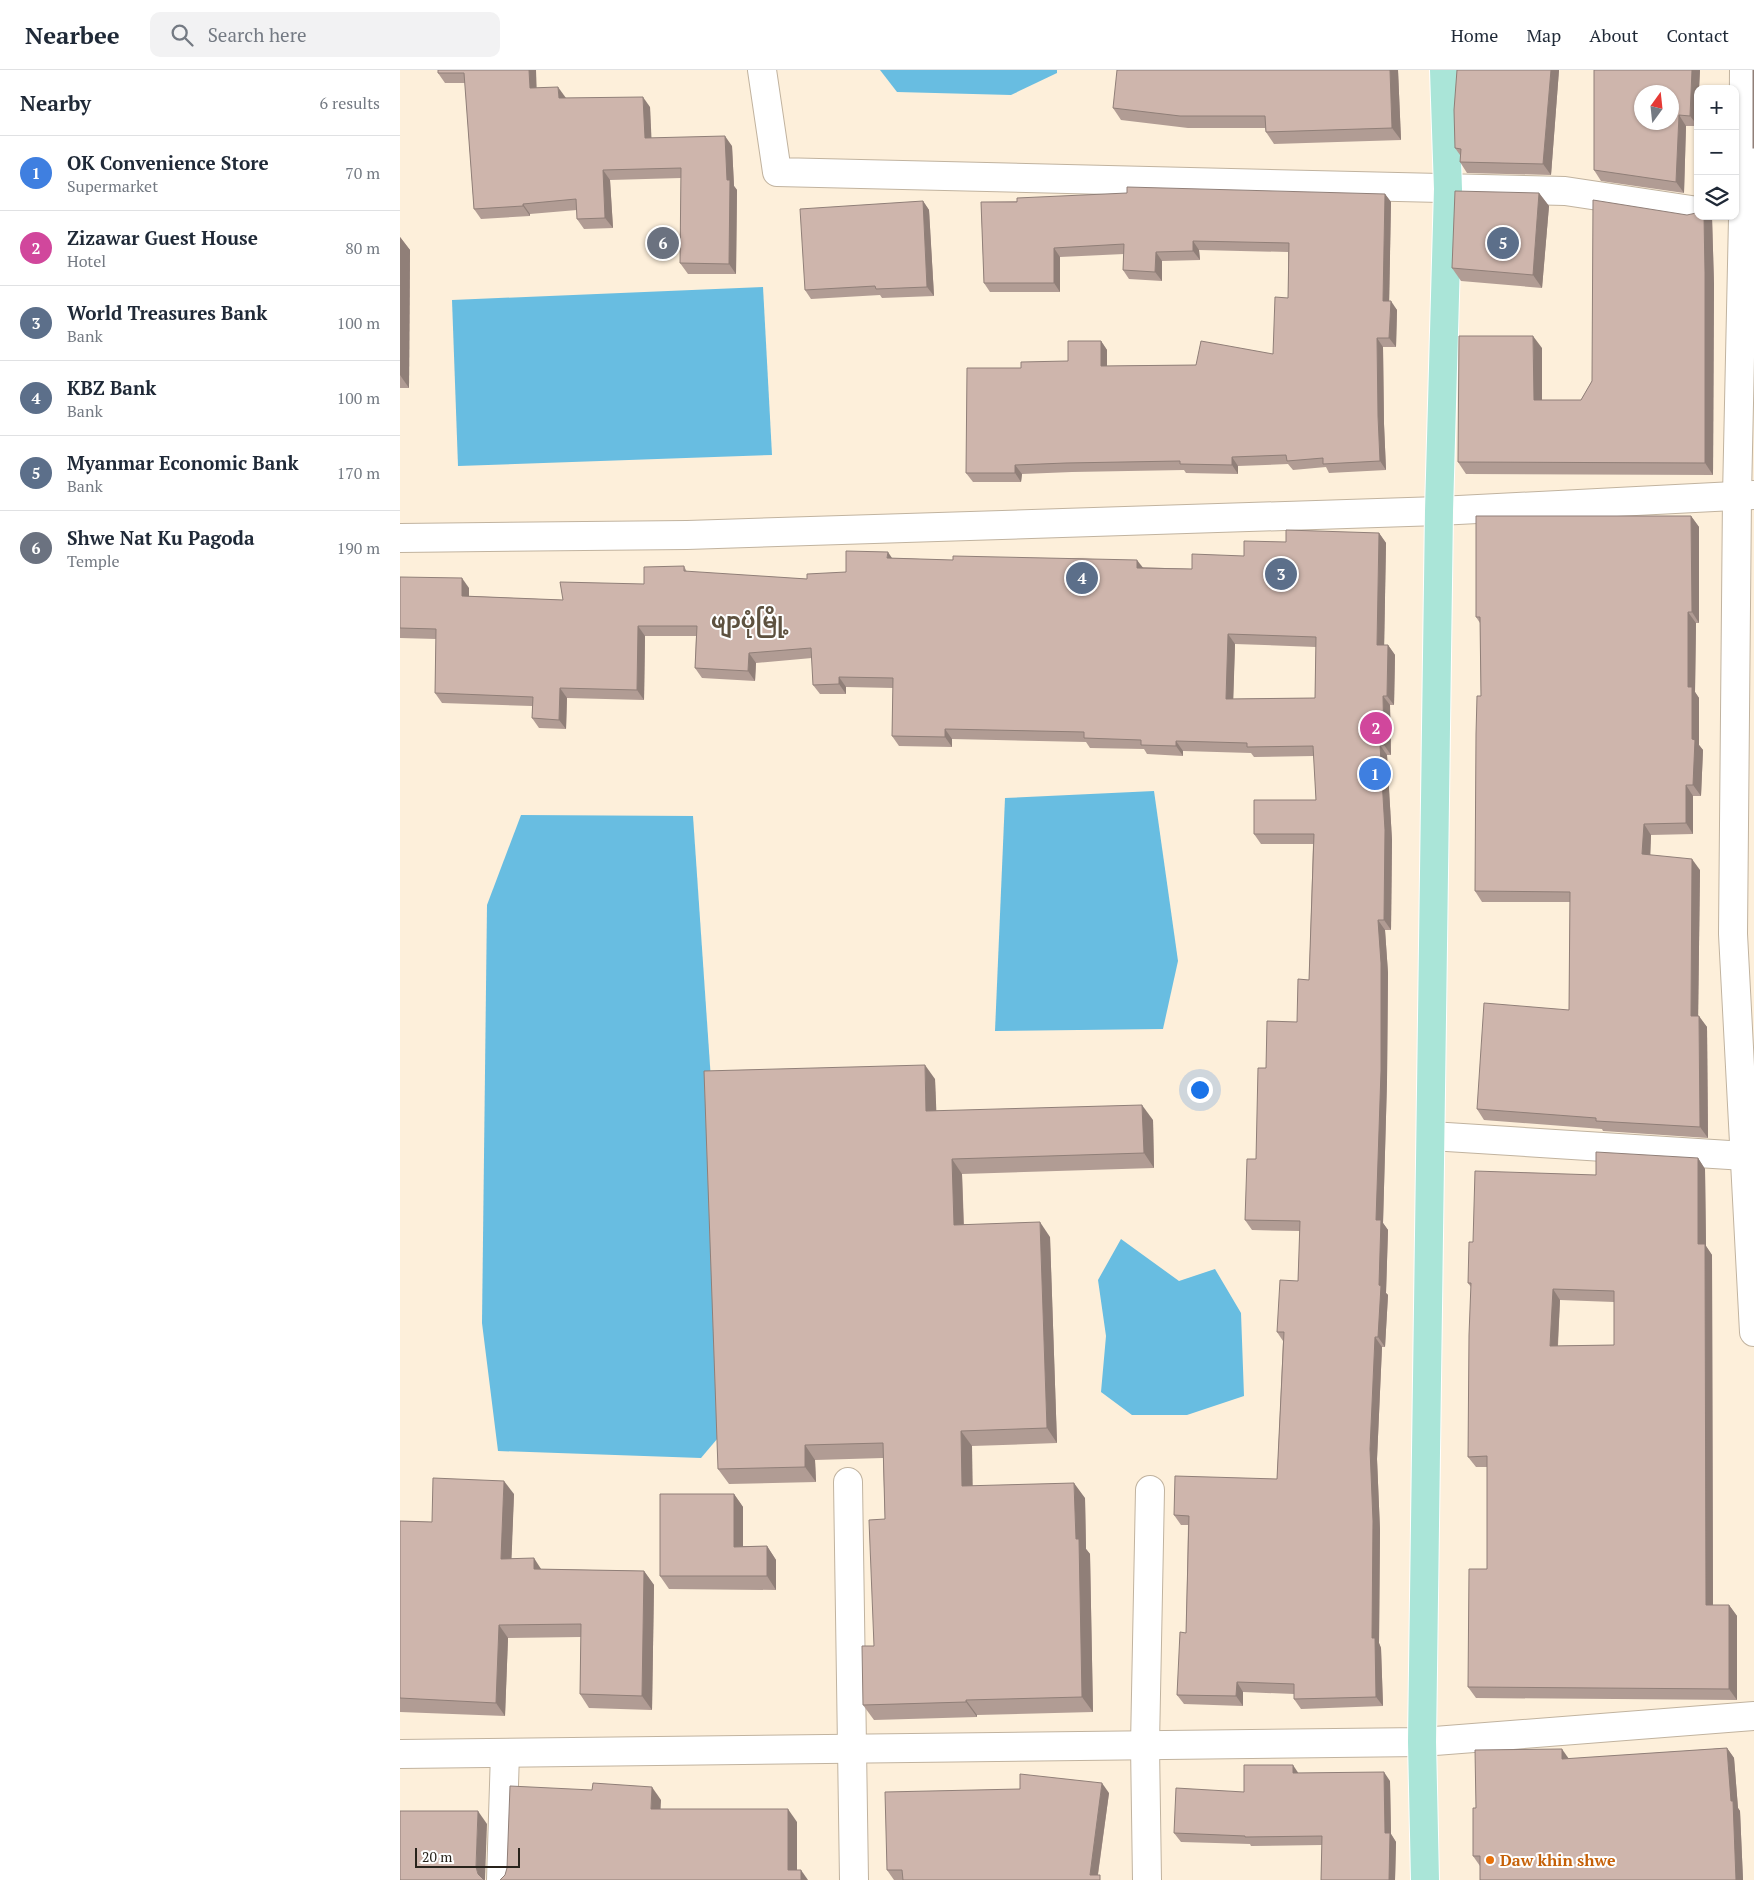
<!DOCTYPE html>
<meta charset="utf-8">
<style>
:root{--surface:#fff;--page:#f2f2f3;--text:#1f2937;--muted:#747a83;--line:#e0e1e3;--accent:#b45309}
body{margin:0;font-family:"PT Serif","Noto Sans Myanmar",serif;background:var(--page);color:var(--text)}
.controls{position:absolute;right:15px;top:15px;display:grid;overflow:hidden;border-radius:10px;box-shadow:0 1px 4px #0004}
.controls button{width:45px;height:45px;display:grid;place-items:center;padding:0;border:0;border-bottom:1px solid var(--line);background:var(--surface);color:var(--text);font:25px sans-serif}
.compass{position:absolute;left:1234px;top:15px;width:45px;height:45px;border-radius:50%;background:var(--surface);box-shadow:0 1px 4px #0004;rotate:15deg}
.scale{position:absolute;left:15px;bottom:12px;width:105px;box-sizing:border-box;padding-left:5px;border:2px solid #28231b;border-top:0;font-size:14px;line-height:18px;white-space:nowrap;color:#28231b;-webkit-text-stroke:4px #fefefe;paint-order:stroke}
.you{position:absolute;left:799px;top:1019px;width:18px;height:18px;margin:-12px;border:4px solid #fff;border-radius:50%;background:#1a73e8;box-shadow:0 0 0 8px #1a73e833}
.badge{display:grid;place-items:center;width:32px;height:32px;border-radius:50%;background:var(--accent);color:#fff;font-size:16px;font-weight:700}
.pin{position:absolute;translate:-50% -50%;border:2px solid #fff;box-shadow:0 1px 5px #0006}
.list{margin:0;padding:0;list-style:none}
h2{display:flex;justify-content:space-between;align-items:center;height:65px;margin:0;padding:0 20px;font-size:21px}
h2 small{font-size:16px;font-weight:400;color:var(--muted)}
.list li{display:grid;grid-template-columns:32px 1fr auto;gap:15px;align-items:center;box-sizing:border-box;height:75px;padding:0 20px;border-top:1px solid var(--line)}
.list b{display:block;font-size:19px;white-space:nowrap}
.list p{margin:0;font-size:16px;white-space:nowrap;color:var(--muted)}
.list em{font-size:16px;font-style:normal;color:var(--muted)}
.icon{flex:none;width:28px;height:28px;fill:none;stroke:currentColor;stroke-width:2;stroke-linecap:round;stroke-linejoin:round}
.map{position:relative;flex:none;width:1354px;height:1810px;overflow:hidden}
header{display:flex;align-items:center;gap:30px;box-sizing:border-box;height:70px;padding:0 25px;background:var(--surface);border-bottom:1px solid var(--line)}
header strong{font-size:24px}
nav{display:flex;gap:28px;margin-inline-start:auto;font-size:18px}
.search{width:350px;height:45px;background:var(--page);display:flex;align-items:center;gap:12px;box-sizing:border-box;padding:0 18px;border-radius:10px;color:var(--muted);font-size:19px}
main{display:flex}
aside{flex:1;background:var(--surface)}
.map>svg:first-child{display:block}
</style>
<header>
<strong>Nearbee</strong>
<div class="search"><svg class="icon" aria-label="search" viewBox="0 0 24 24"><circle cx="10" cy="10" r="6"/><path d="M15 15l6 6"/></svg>Search here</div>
<nav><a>Home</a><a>Map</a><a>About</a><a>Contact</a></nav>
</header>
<main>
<aside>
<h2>Nearby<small>6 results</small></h2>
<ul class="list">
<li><span class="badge" style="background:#3f7fe0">1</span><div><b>OK Convenience Store</b><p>Supermarket</p></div><em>70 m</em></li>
<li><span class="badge" style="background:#d1479c">2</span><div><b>Zizawar Guest House</b><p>Hotel</p></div><em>80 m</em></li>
<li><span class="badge" style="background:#5c6f8a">3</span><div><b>World Treasures Bank</b><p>Bank</p></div><em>100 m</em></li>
<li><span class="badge" style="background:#5c6f8a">4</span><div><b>KBZ Bank</b><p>Bank</p></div><em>100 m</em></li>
<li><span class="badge" style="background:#5c6f8a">5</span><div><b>Myanmar Economic Bank</b><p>Bank</p></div><em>170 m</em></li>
<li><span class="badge" style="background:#6b7280">6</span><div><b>Shwe Nat Ku Pagoda</b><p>Temple</p></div><em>190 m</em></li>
</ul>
</aside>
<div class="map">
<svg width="1354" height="1810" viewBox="0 0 1354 1810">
<rect width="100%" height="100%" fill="#fdefda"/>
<g fill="#68bde1">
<path d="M480,0H657V3L611,25L497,22Z"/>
<path d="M363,217L372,385L58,396L52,230Z"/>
<path d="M754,721L778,891L763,959L595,961L605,728Z"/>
<path d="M121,745L293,746L324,1201L323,1362L301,1388L98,1381L82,1253L87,835Z"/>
<path d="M721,1169L779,1211L815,1199L841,1243L844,1326L787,1345H732L701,1322L706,1266L698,1210Z"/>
</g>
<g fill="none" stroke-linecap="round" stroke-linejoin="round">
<defs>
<g id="minor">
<path d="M362,0L377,102L1165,121L1298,141"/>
<path d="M1344,0L1343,148L1337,426L1333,864L1354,1262"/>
<path d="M0,468L287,465L1039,441L1354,425"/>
<path d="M1031,1066L1345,1086"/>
<path d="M448,1412L454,1810"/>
<path d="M0,1684L1022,1672L1354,1646"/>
<path d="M101,1810L105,1683"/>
<path d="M747,1810L745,1675L750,1420"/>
</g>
<path id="major" d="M1025,1810L1022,1672L1039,441L1048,119L1044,0"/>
</defs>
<use href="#minor" stroke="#c1b39f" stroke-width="30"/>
<use href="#major" stroke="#fff" stroke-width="30"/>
<use href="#minor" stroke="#fff" stroke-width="28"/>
<use href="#major" stroke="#aae5d8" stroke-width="28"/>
</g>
<g fill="#b19c94" fill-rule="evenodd">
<path d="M38,0H136V18L166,28L250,37L251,68L332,76L334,116L337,120L336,204H288L280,193L281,108L210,110L213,158L184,159L177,149V140L130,144V146L81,149L74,139L65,13H45L38,3Z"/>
<path d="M998,0L1001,70L874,74L866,62L865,58H788L721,50L713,38Z"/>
<path d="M1057,0H1159L1151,105L1067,103L1060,92V85L1055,78Z"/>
<path d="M1194,0H1300L1299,19H1298V56H1286L1284,123L1201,111L1194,100Z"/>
<path d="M1139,123L1149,136L1142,218L1061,211L1052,198Z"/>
<path d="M985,124L991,132L989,231L997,240L996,277H983L984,354L986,400L929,403L926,397L893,400L888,394L838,396V404L786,403L784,400L672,402L622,404L621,412H573L566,403L621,298L668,291L701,271L707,280V296L796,295L873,284L888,228V182L799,180L800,190L762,191V211L729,209L723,200L724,184L660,187V222H590L584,213L581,132Z"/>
<path d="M523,131L529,140L534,226L482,228L480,225L411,229L405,220Z"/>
<path d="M1287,145L1312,147L1314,214L1313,405L1066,404L1058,392L1142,278V330H1181Z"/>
<path d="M0,167L10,180L9,318H0Z"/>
<path d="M1291,446L1299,457V553H1296L1295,622L1299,628V675L1303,680L1301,726H1293V764L1251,765L1250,785L1300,800L1298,946L1307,957L1308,1068L1203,1061L1202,1059L1084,1050L1077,1039L1169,940L1170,832H1082L1075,821L1081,626L1080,553L1076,547Z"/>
<path d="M979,463L986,473L984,575H988L995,585L994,635H990L991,685H987L992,770L991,860H985L988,903L987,1011L983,1153L988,1160L986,1223L988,1225L985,1277H982L977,1389L980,1460L979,1573L981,1578L983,1636L901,1639L894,1629V1624L843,1622V1636L784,1634L777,1625L786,1563L788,1455H781L774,1445L877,1409L883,1271L877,1262L898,1211L900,1161L852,1160L845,1150L856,1089L866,998L897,952L909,910L913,774H861L854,764L916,730L914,686L854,687L851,683L783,681V686L747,684L744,679L690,678L686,672L552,669V677L499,676L492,666L493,618L446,617V624H420L413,615L412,588L356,593L355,611L302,608L295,598L296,566H245L244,630L167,628L166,659L139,658L132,648V636L42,633L35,623L36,569L0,568V507L69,518V526L163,530L244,514L284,496L287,502L407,509L446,502L492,488L792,499L844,486L886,472ZM835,574L916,577L915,628L833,629Z"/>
<path d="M535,1009L536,1041L753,1050L754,1098L562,1104L564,1154L650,1167L657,1373L572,1376V1416L685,1428L686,1479L690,1484L693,1642L577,1645V1647L474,1650L463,1635L474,1576L485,1449L483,1388L415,1390L416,1412L329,1414L318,1399Z"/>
<path d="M1298,1088L1305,1099L1306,1176L1312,1185L1313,1535H1329L1337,1546V1630L1076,1628L1068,1617L1087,1499V1397H1076L1068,1387L1071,1217L1068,1213L1073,1172L1196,1105ZM1160,1230L1214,1232V1275L1158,1276Z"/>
<path d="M114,1424L111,1489L141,1499L244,1501L254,1515L252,1640L189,1638L180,1624L181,1567L108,1568L105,1646L0,1642V1451L32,1452Z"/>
<path d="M334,1424L343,1437V1476H367L376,1490V1520L269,1519L260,1506Z"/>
<path d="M1327,1678L1334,1688L1338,1738L1340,1741L1343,1810H1080V1796L1073,1786L1076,1738L1169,1689Z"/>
<path d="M899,1703L990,1711L991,1764L996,1772L995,1810H921L922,1775L851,1776L850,1774L781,1772L774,1763L844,1722Z"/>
<path d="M709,1723L698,1805L700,1810H494L487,1800Z"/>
</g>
<g fill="#907f78">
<path d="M129,0H136L137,28L130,18Z"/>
<path d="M990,0H998L1001,70L992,58Z"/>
<path d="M1151,0H1159L1151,105L1143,94Z"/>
<path d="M1292,0H1300L1299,19H1298V56L1290,46Z"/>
<path d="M158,17L166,28V39L159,28Z"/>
<path d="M243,27L250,37L252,79L245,68Z"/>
<path d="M1279,45L1286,56L1284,123L1276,112Z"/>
<path d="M325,66L332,76L334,116L337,120L336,204L329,194Z"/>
<path d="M203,100L210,110L213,158L205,148Z"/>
<path d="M1139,123L1149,136L1142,218L1133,205Z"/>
<path d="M985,124L991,132L989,240L983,231Z"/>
<path d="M523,131L529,140L534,226L527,217Z"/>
<path d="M123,134L130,144V146L123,136Z"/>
<path d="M1304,146H1311L1312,147L1314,214L1313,405L1305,393Z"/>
<path d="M0,167L10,180L9,318L0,305Z"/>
<path d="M793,171L799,180L800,190L793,181Z"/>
<path d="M654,178L660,187V222L654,213Z"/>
<path d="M756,182L762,191V211L755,202Z"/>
<path d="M991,231L997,240L996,277L989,268Z"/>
<path d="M1133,266L1142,278V342L1134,330Z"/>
<path d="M977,268L983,277L984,354L986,400L980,391L978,346Z"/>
<path d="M701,271L707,280V305L701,296Z"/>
<path d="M832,387L838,396V404L832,395Z"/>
<path d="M615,395L622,404L621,412L615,403Z"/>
<path d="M1291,446L1299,457V553L1292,542Z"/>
<path d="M979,463L986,473L984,584L977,575Z"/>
<path d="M488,482L494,491L487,488Z"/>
<path d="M737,490L744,499L737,498Z"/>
<path d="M62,508L69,518V536L62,526Z"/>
<path d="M1288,542L1296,553L1295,622L1299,628V675L1303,680L1301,726L1293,715L1288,617Z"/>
<path d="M238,556L245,566L244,630L237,620Z"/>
<path d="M828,564L835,574L833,639L826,629Z"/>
<path d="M988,575L995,585L994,635L987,626Z"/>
<path d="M349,583L356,593L355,611L348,601Z"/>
<path d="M439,607L446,617V624L439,614Z"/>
<path d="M160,618L167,628L166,659L159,650Z"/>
<path d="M983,626L990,635L991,685L984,675Z"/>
<path d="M545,659L552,669V677L545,667Z"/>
<path d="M776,671L783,681V686L776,676Z"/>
<path d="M980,675L987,685L992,770L991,860L984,850Z"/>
<path d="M1286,715L1293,726V764L1286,753Z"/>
<path d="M1244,754L1251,765L1250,794L1242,784Z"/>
<path d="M1292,789L1300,800L1298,957L1291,946Z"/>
<path d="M978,850L985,860L988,903L987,1011L983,1153L988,1160L986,1223L988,1225L985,1277L978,1267L979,1215L976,1150Z"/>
<path d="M1299,946L1307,957L1308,1068L1300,1057Z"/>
<path d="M525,995L535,1009L537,1056L526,1041Z"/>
<path d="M742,1035L753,1050L754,1098L744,1083Z"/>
<path d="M1298,1088L1305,1099L1306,1176L1312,1185L1313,1546L1306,1535L1298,1174Z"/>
<path d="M552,1089L562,1104L564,1170L554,1155Z"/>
<path d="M640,1152L650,1167L657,1373L647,1358Z"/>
<path d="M1153,1219L1160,1230L1157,1287L1150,1276Z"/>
<path d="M975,1267L982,1277L977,1389L980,1460L979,1573L981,1578L983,1636L976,1627L972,1568L970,1379Z"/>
<path d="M561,1361L572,1376L573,1431L562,1416Z"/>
<path d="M405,1375L415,1390L416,1412L405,1397Z"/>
<path d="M104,1411L114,1424L111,1503L101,1489Z"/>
<path d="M674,1413L685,1428L686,1479L690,1484L693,1642L682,1627L676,1469Z"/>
<path d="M334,1424L343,1437V1490L334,1477Z"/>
<path d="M367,1476L376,1490V1520L367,1506Z"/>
<path d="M134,1488L143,1502L134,1499Z"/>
<path d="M244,1501L254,1515L252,1640L242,1626Z"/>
<path d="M1329,1535L1337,1546V1630L1329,1619Z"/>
<path d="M99,1555L108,1568L105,1646L96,1633Z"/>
<path d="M837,1612L843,1622V1636L836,1626Z"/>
<path d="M566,1630L577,1645V1647L566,1632Z"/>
<path d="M1327,1678L1334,1688L1338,1738L1340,1741L1343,1810H1336Z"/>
<path d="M1162,1679L1169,1689H1162Z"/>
<path d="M893,1695L899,1704L893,1703Z"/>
<path d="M984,1702L990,1711L991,1764L996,1772L995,1810H989L985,1763Z"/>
<path d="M702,1713L709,1723L697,1810L690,1805Z"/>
<path d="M252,1717L261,1730L260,1752L251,1739Z"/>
<path d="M388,1739L397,1752V1810L388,1800Z"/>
<path d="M78,1741L87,1754L85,1810H82L78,1804L76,1797Z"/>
<path d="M401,1800L408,1810H401Z"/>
</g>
<g fill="#ceb5ac" stroke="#907f78" fill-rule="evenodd">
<path d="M38,0H129L130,18L158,17L159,28L243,27L245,68L325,66L327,110H330L329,194L280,193L281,98L203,100L205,148L177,149L176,129L123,134V136L74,139L64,3H38Z"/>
<path d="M717,0H990L992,58L866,62L865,46H780L713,38Z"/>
<path d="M1057,0H1151L1143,94L1060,92L1061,79L1055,78L1054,40Z"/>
<path d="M1194,0H1292L1290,46L1279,45L1276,112L1194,100ZM1242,22H1272V52H1242Z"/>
<rect x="1353" y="0" width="1" height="78"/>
<path d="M727,117L985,124L983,231H991L989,268H977L978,346L980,391L923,394V388L887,391L886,385L832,387V395L780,394V391L666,393L615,395V403H566L567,298H621V292L668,291V271H701V296L796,295L801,271L873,284L875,227L888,228L889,173L793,171V181L756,182L755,202L723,200L724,174L654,178V213H584L581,132H617V128L727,123Z"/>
<path d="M1055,121L1139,123L1133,205L1052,198Z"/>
<path d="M1193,130L1287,145L1296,143L1298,141V146H1304L1305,202V393L1058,392L1059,266H1133L1134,330H1181L1192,311Z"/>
<path d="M523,131L527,217L476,219L475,216L405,220L400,139Z"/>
<path d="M1076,446H1291L1292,542H1288V617H1292V669L1295,670L1293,715H1286V753L1244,754L1242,784L1292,789L1291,946H1299L1300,1057L1196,1051V1048L1077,1039L1084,933L1169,940L1170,822L1075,821L1076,664L1077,626H1081L1080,547H1076Z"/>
<path d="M886,460L979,463L977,575H988L987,626H983L984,675H980L985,760L984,850H978L981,893V1001L976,1150H981L979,1215L981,1216L978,1267H975L970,1379L973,1451L972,1568H975L976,1627L894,1629V1614L837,1612L836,1626L777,1625L780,1562L786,1563L789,1446L774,1445L775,1406L877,1409L884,1262H877L880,1210L898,1211L900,1151L845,1150L847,1089H856L858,998H866L867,951L897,952L898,909L909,910L914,764H854V730H916L913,676L847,677V673L776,671V676L741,675V670L684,668V662L545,659V667L492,666L493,608L439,607V614L413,615L411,578L349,583L348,601L295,598L297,556H238L237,620L160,618L159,650L132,648L133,627L35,623L36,559L0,558V507L62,508V526L163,530L160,512L244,514V497L284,496V501L407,509V504L446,502V481L488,482L487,488L553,490V486L737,490V498L792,499V484L844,486V471L886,472ZM828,564L916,567L915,628L826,629Z"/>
<path d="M525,995L526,1041L742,1035L744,1083L552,1089L554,1155L640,1152L647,1358L561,1361L562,1416L674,1413L676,1469H679L682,1627L566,1630V1632L463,1635L462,1576H474L469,1450L485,1449L483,1373L405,1375V1397L318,1399L304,1001Z"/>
<path d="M1196,1082L1298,1088V1174H1305L1306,1535H1329V1619L1068,1617L1069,1499H1087V1386L1068,1387L1069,1265L1071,1213H1068L1069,1172H1073L1075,1101L1196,1105ZM1153,1219L1214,1221V1275L1150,1276Z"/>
<path d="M33,1408L104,1411L101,1489L134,1488V1499L244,1501L242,1626L180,1624L181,1554L99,1555L96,1633L0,1628V1451L32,1452Z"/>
<path d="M260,1424H334V1477L367,1476V1506H260Z"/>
<path d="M1327,1678L1331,1731H1333L1336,1810H1080V1786H1073V1738H1076L1075,1680L1162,1679V1689Z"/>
<path d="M844,1695H893V1703L984,1702L985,1763H990L989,1810H921L922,1766L845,1767V1766L774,1763L776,1718L844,1722Z"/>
<path d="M620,1704L702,1713L690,1805H700V1810H503L502,1800H487L485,1722L620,1719Z"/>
<path d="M193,1713L252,1717L251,1739H388V1800H401V1810H100L105,1805L107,1798L110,1716L192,1720Z"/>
<path d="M0,1741H78L76,1797L78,1804L84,1810H0Z"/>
</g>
<circle fill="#e8710a" stroke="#fefefe" stroke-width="2" cx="1090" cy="1790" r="5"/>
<g text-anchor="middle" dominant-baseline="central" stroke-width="4" stroke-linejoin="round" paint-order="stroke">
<g font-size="16" font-weight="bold" fill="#c56008" stroke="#fefefe" text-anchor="start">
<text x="1100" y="1790">Daw khin shwe</text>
</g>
<g font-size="21" font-weight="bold" fill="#5d513f" stroke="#fefefe">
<text x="350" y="550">ဖျာပုံမြို့</text>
</g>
</g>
</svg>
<div class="controls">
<button>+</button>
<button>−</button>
<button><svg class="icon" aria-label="layers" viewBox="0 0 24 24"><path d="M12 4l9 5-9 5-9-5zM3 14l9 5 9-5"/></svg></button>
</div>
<svg class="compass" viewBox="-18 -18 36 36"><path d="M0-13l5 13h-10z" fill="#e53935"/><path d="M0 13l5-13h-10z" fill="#747a83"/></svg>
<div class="scale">20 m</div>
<div class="you"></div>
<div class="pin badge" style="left:975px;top:704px;background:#3f7fe0">1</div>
<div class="pin badge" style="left:976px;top:658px;background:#d1479c">2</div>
<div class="pin badge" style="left:881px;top:504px;background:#5c6f8a">3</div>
<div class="pin badge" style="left:682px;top:508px;background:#5c6f8a">4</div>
<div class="pin badge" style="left:1103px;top:173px;background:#5c6f8a">5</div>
<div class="pin badge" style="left:263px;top:173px;background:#6b7280">6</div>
</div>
</main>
